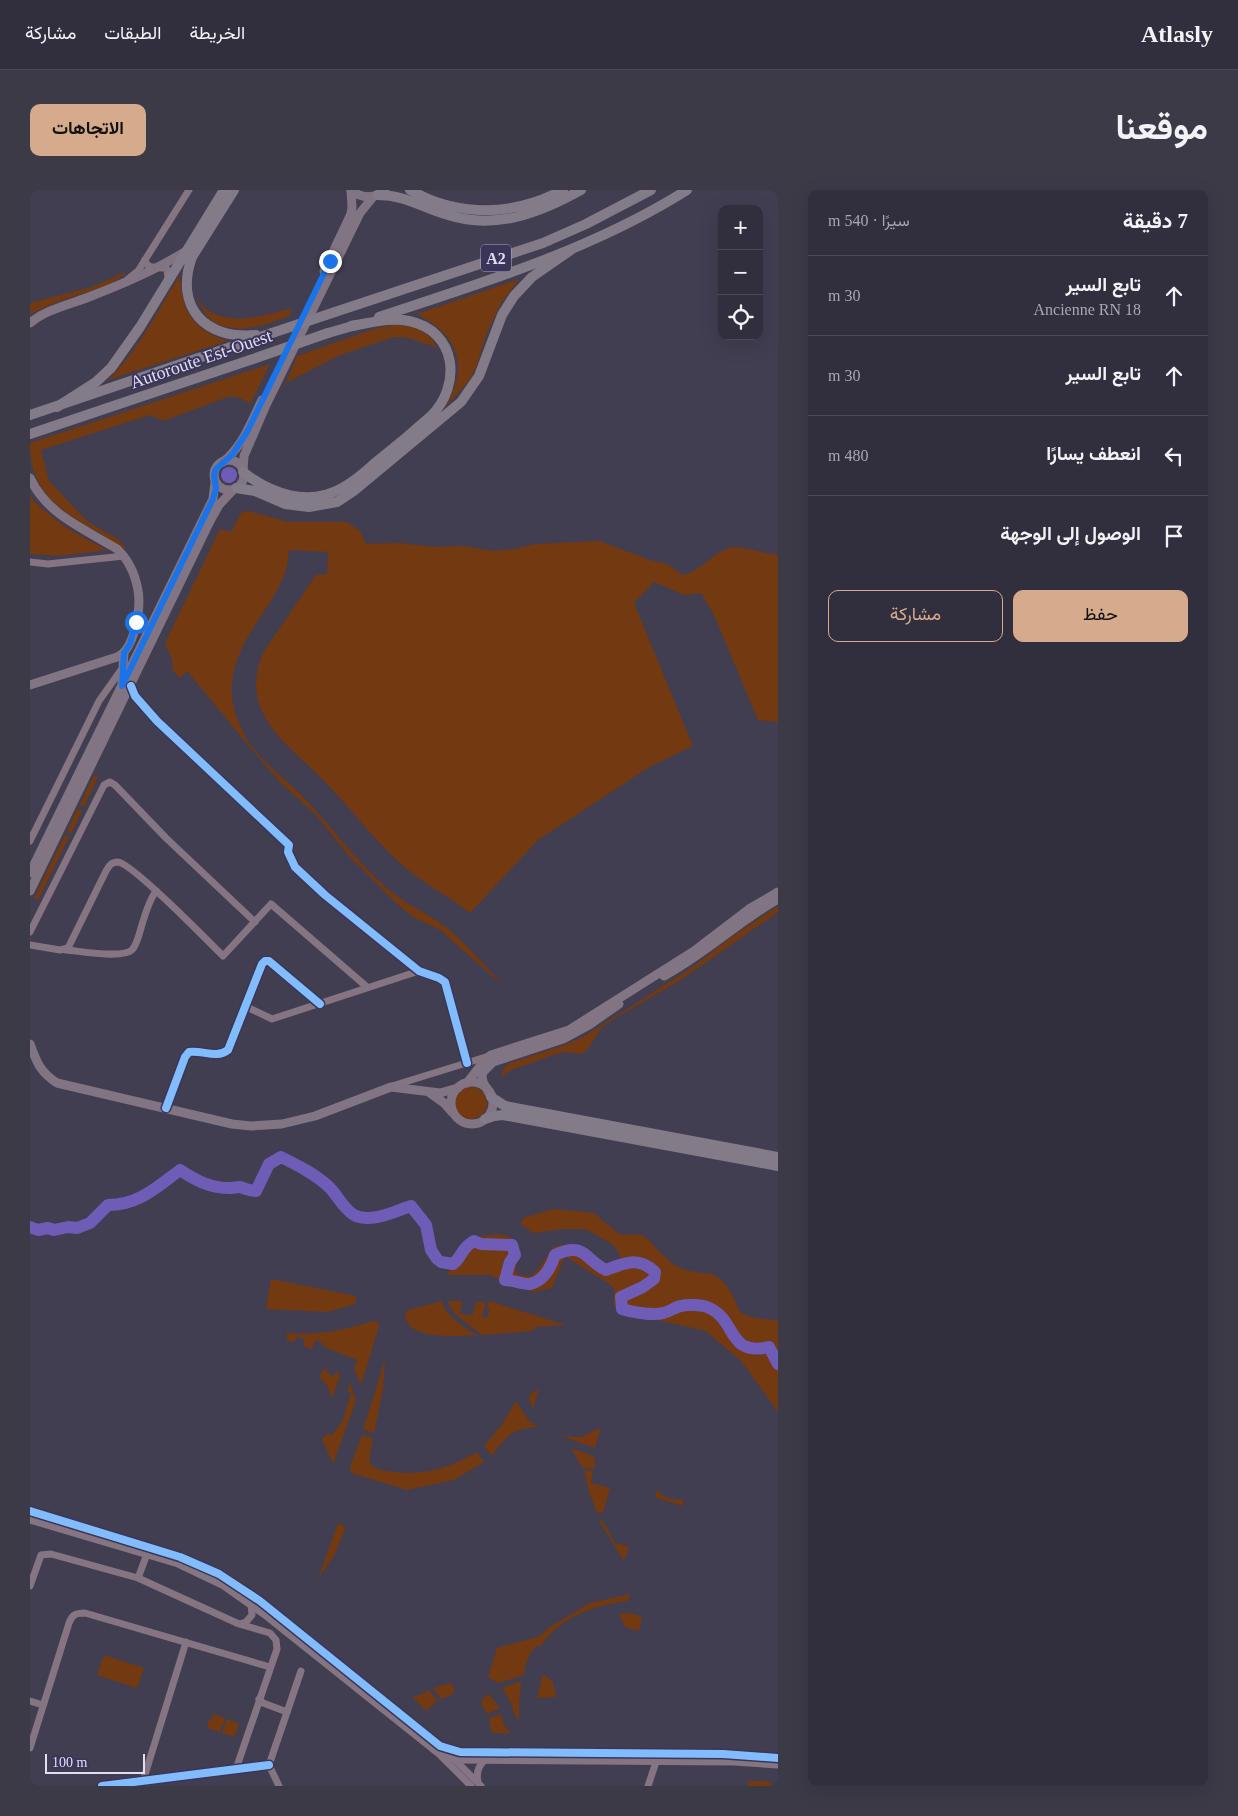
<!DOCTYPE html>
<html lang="ar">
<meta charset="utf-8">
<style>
:root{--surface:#312e3d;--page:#3d3a48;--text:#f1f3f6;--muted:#a8a8b0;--line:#4c4a57;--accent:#d6ab8b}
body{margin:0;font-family:"Times New Roman",Vazirmatn,serif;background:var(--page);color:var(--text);direction:rtl}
.controls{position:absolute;right:15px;top:15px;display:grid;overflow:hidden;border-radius:10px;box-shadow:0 5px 20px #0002}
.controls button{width:45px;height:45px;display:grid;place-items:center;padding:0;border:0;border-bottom:1px solid var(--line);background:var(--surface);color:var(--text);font:25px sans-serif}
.scale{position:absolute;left:15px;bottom:12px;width:100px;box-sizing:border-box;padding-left:5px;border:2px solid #e0def4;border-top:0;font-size:14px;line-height:18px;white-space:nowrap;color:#e0def4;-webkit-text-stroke:4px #3b3659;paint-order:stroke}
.stop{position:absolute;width:15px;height:15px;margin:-11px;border:4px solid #1a73e8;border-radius:50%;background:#fff}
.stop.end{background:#1a73e8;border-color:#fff;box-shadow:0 1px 5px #0008}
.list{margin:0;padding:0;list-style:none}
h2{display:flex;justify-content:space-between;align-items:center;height:65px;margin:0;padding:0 20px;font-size:21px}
h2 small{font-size:16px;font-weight:400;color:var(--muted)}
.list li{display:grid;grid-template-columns:32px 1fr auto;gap:15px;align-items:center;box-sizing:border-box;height:80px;padding:0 20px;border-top:1px solid var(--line)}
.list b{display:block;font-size:19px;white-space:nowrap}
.list p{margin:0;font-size:16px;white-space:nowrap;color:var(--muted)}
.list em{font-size:16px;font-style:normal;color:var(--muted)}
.actions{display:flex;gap:10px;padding:15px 20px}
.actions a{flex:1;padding:11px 0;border:1px solid var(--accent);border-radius:10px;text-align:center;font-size:18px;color:var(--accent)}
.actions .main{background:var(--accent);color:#111}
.icon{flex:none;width:28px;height:28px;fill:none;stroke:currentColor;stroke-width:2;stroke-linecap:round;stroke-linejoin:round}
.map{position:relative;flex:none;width:748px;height:1596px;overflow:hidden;direction:ltr;border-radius:10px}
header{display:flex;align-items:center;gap:30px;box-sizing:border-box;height:70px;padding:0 25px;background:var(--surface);border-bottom:1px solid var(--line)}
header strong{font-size:24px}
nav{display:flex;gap:28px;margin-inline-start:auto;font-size:18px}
.intro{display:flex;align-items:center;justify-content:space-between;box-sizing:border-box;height:120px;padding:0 30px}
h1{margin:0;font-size:35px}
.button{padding:12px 22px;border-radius:10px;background:var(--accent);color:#111;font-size:18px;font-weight:700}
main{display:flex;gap:30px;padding:0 30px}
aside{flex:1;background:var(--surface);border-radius:10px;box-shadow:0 5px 20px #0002}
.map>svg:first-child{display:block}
</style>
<header>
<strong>Atlasly</strong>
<nav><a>الخريطة</a><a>الطبقات</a><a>مشاركة</a></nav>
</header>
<div class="intro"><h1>موقعنا</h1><a class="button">الاتجاهات</a></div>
<main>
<aside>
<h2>7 دقيقة<small>سيرًا · 540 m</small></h2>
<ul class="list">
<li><svg class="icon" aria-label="ahead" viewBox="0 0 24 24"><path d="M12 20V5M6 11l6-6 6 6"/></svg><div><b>تابع السير</b><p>Ancienne RN 18</p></div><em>30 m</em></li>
<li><svg class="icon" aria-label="ahead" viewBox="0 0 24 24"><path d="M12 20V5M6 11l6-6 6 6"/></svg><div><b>تابع السير</b></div><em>30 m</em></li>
<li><svg class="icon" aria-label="left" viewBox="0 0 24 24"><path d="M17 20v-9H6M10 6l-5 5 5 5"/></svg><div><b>انعطف يسارًا</b></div><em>480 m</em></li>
<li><svg class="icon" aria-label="arrive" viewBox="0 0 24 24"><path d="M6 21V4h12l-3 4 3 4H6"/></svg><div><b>الوصول إلى الوجهة</b></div></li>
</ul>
<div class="actions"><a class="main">حفظ</a><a>مشاركة</a></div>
</aside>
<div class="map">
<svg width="748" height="1596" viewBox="0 0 748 1596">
<rect width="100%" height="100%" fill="#413e51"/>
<g fill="#733910">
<path d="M93,83H95V85L78,95L27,112L0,124V113L62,97Z"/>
<path d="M150,85C151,121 163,140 198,151L78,190C108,161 128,120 150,85Z"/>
<path d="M489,89L470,115L456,145L447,175L439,191L414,218C440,178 430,146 387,124Z"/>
<path d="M166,105C169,109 172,115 175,118C200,138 236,125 262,118L259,126C235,136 198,148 177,126C172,120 169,112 166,105Z"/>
<path d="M364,135C381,135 398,140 406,156L405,159L403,156L375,147H364L308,166L256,193L267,166L347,138Z"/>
<path d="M240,174L220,214C212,208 208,206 198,207L133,231L120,225L11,260L19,291L57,331L89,350L95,357L94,359C50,327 0,317 0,253Z"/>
<path d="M0,306C21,331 48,345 77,360L29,366L0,364Z"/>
<path d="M219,321L258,332H317L330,341L336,354L370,353L404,357L434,356L463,361L484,359L506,354L569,351L620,370L637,374L653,385C671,382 686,358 705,357C715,357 736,364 748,365V532L728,530L684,425L671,403L654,405L624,392L604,413L663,556L621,576L508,650L440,723C420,707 397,696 377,679C347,654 324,622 296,593C259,554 206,524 234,461L286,385L297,384L298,362L259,360C258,409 206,440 202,494C200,514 208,534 218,551C233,574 258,590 276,610C304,639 327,673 358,699C378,716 404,726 424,744C442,760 459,780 476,798L410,740L383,727L365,712L319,666L287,626L250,592L218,555L157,481L149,488L143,481L142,470L135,453L190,339L201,342L211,323Z"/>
<path d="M64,585L68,587L54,617L50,615Z"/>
<path d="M47,619L52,621L41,644L37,642Z"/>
<path d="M35,645L39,647L8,710L4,708Z"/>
<path d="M748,716V722L652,789L589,826L572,837L557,860L550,864L536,862L526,864L481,880L471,887L473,879L480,873L532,856L553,847L661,778L703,746Z"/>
<circle cx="441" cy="913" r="16"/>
<path d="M524,1019L564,1023L589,1044L613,1045C623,1054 633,1067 645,1075C656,1082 667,1082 679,1084C696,1086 704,1108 710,1122L721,1127L748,1131V1222L712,1172L676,1141L592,1122L584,1115V1097L535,1066L522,1098L503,1102L459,1085H417L435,1051C461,1042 499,1036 485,1078L488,1085L501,1086L507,1081L523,1057C534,1055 548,1052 558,1059C569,1067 567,1075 582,1078L590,1073V1064L582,1054L555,1039H533L503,1043L490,1033L495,1027Z"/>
<path d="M241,1089L326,1106V1114L297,1122L236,1119Z"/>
<path d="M412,1111C416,1127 434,1137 447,1145C429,1146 375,1151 375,1124L378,1120Z"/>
<path d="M417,1111H432L430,1123L442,1126L446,1112H456L452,1127L457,1128L460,1120L457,1119L459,1111L536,1135L504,1137L503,1141L452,1145L424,1123Z"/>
<path d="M343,1131L348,1132L349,1136L331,1195L324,1179L327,1170L294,1157L292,1153L285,1150L282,1159L273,1156L275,1150L267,1146L264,1152L257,1151V1143C287,1146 315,1140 343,1131Z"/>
<path d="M355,1169L353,1199L344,1243L333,1240Z"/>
<path d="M297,1178V1181L299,1184L304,1186L307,1181L310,1186L302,1208L297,1195L290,1188L292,1181Z"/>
<path d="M320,1193L326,1211L303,1274L292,1249L298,1243L301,1246L312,1232L321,1203L317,1200Z"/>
<path d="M509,1199L503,1219L499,1210L500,1204Z"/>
<path d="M485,1212L488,1214L499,1231L508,1237C483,1238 476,1246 462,1266L454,1256L473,1233Z"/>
<path d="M569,1238L570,1241L565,1258L531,1246L552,1247Z"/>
<path d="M332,1245L343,1248C342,1255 339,1265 340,1272C342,1278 351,1280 357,1281C389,1287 419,1279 447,1262L454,1272L424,1290L377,1300L321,1283L320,1277Z"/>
<path d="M541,1258L564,1266L565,1279L552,1277Z"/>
<path d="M554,1279L563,1281L561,1293L580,1298L573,1323H567L559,1302Z"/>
<path d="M627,1300C634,1308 643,1311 654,1309L652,1316L625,1307Z"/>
<path d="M569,1331H573L585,1353L599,1356L594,1371Z"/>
<path d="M308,1333L316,1337L304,1366L288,1389Z"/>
<path d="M600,1404L598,1411C564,1415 530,1427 510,1457L507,1455C500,1463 494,1474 494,1485L468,1493L458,1487L467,1458L508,1447L520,1437L560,1413Z"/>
<path d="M598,1423L612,1426L609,1441L595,1437L589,1424Z"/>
<path d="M74,1465L114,1478L107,1498L67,1485Z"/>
<path d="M513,1484L523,1492L526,1507L507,1508Z"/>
<path d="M491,1491L489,1510V1531L486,1528L479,1509L472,1498Z"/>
<path d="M421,1493L425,1500L421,1505L411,1509L403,1498Z"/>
<path d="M399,1500L407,1511L396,1521L382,1506L390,1505Z"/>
<path d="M459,1504L470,1518L457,1524L451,1514L453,1508Z"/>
<path d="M183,1524L195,1528L190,1542L178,1538V1530L181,1531Z"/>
<path d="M471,1524L474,1535L481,1543H462L459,1528Z"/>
<path d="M197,1529L209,1534L204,1547L192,1543Z"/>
<path d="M717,1591H736L748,1596H719Z"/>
</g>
<circle fill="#6e5cb7" cx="199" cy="285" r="8"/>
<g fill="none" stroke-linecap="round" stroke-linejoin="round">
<g stroke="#6e5cb7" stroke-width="12">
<path d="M0,1037L8,1040L18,1038L24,1040L38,1037L47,1038L60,1033L78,1015C109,1015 127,997 150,980C165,990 180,998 198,998C202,998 207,997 210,997C217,999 219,1001 226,1001L239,974L251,967C267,975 285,984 298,996C307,1004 313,1019 324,1025C341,1034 365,1021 381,1016L396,1035L401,1060L407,1069"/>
<path d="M411,1072L423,1074C433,1066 431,1058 444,1051L451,1054L482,1055L485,1065L480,1072L475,1090C482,1090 492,1094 499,1094C513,1092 521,1077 525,1065C556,1051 554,1070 576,1080C595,1073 608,1066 625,1082L624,1089L613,1097L591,1107L592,1119C601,1122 624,1126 633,1123C639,1122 645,1117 651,1116C657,1114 672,1115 677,1117C708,1129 696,1167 739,1157L748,1174"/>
</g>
<g stroke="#857481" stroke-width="7">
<path d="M115,70C118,81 128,76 137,79L138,89"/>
<path d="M98,89L108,81L159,0"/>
<path d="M0,372L18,374L94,366"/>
<path d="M101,496L105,506L127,531L259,655L258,662L265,677L295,705L389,781L409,788L415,792L437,873"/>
<path d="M0,651L69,511L91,480"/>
<path d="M0,742L74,595L80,592L85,595L136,648L225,732"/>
<path d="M0,755L30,760L38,758L76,681C79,676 81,672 88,672C103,674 177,750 193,766L241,714L337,797"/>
<path d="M36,760C50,761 92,769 102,760C107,754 109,745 111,738C115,725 118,712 126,701"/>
<path d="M215,816L242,829L389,781"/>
<path d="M362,896L459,866"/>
<path d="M136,918L155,867L159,862C173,860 186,869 198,860L232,774L235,771H239L290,814"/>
<path d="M0,1321L150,1367L189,1384L230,1411L410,1556L430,1562L693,1564L748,1568"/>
<path d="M0,1330L148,1374L192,1395L236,1426L409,1564L425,1570L704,1572L748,1575"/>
<path d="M108,1388L117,1364"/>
<path d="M0,1396L11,1365L21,1364L108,1388L209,1434L240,1443L246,1450L247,1459L206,1579"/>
<path d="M210,1434L216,1432L222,1425L221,1414"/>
<path d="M229,1509L233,1513L257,1522"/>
<path d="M0,1511L13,1515"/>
<path d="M0,1558L39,1433C42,1425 45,1423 55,1423L240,1477"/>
<path d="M411,1566L441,1596"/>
<path d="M425,1570L451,1596"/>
<path d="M448,1592C446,1583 448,1576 455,1570"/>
<path d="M72,1596L239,1575"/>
<path d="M115,1596L113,1591L156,1452"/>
<path d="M249,1596L239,1575L271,1481"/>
<path d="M618,1596L626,1572"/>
</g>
<g stroke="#827583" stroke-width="9">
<path d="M321,0C332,9 344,9 355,0"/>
<path d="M294,81L321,24L322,17L321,0"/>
<path d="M0,133C18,118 43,114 64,105C95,93 128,79 156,61"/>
<circle cx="199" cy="285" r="15"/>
<path d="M193,272C213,256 221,232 232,210"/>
<path d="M213,281L214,266L236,215L330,23L343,7"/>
<path d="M0,288C17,325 55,339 87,359C99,370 105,384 108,400C111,417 105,460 87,467L0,495"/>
<path d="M92,493L94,463"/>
<path d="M0,683L183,309L185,292"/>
<path d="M0,701L180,331L189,315L203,300"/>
<path d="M634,786C675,764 708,732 748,709"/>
<path d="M0,854C7,873 10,882 27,893L202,934L221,936L252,934L285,926L361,897L410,903L428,898"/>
<circle cx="442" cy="913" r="21"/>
<path d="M437,893L454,871L461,865L539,840L664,761L719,719L748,702"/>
<path d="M400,903L414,913L422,922"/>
<path d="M459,903L453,892L452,886L453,882L463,872L533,849L559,835L589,814"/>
</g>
<g stroke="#847b88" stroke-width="10">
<path d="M204,0L162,67C144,117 175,150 226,145"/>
<path d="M380,0C429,28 484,26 533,0"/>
<path d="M348,5C375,5 393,18 418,25C466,40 510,23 551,0"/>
<path d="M305,122L513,53L556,34L621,0"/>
<path d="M349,127C454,92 562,60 657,0"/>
<path d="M298,143L326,135"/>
<path d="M27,217L66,192L81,178L110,137L194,0"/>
<path d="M0,225L242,143"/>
<path d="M0,244L220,170"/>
<path d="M213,282C241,304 278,317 312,298C324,292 335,282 345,273C364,258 383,242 401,226C432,195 427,141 379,131C361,127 340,133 321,136"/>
<path d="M206,298L225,301L255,314L279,317L307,312L325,300L431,212L449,186L472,125L484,106L502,87L541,60"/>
<path d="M461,907L475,916L748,967"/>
<path d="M455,929L464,926L473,925L748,976"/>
</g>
<g stroke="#847b88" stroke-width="10">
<path d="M242,143L305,122"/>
<path d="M220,170L298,143"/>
</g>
<defs>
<g id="cycleway">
<path d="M101,496L105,506L127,531L259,655L258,662L265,677L295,705L389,781L409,788L415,792L437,873"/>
<path d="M136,918L155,867L159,862C173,860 186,869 198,860L232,774L235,771H239L290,814"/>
<path d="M0,1321L150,1367L189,1384L230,1411L410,1556L430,1562L693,1564L748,1568"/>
<path d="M72,1596L239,1575"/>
</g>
</defs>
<use href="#cycleway" stroke="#3b3659" stroke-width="11"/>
<use href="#cycleway" stroke="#80bcff" stroke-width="8"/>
</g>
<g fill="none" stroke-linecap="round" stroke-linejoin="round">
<path stroke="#1a73e8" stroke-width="6" d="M106,432L100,454L94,463L92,496L183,309L186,298L184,285L186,279L202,265L217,242L300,71"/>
</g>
<g text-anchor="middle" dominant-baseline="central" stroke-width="4" stroke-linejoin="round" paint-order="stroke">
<rect fill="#3b3659" stroke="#aeacc6" stroke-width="1" x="451" y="54.5" width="30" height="27" rx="4"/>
<g font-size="16" font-weight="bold" fill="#e0def4">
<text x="466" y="68">A2</text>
</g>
<g font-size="18" fill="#e0def4" stroke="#3b3659">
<text transform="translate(171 169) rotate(-19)">Autoroute Est-Ouest</text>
</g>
</g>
</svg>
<div class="controls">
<button>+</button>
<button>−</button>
<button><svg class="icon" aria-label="locate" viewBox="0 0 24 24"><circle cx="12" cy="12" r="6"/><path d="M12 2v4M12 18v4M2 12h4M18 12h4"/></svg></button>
</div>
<div class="scale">100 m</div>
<div class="stop" style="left:106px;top:432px"></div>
<div class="stop end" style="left:300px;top:71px"></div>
</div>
</main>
